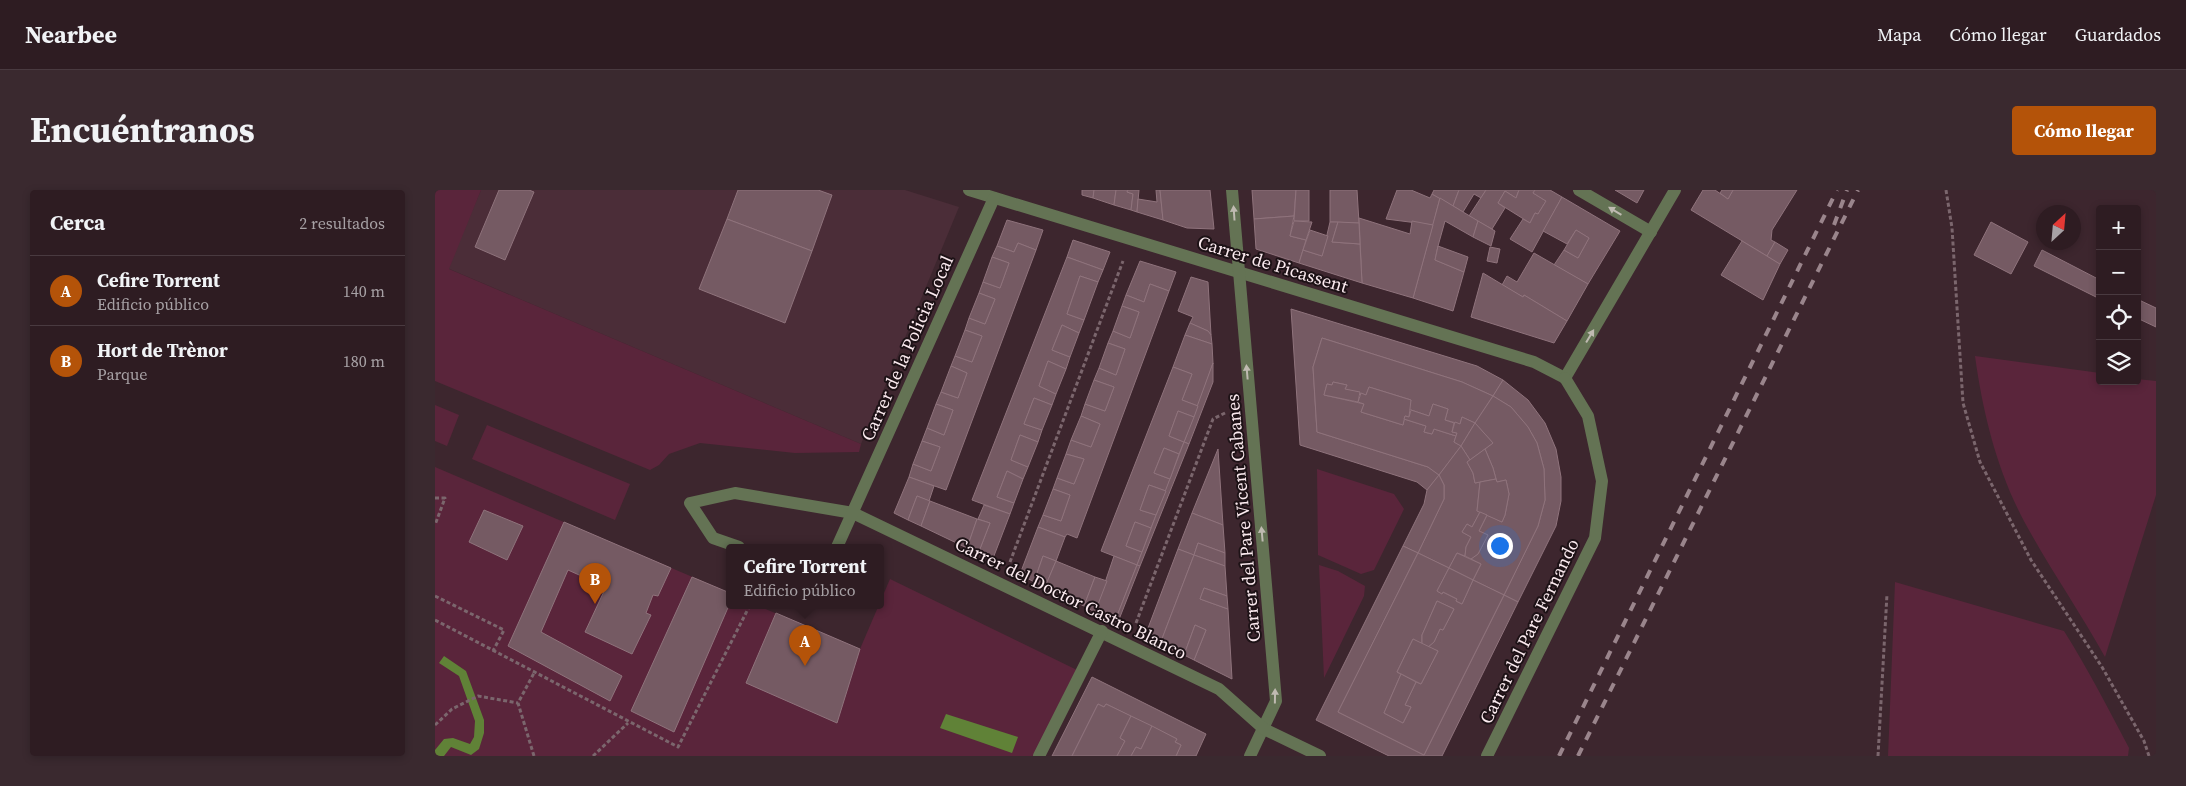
<!DOCTYPE html>
<html lang="es">
<meta charset="utf-8">
<style>
:root{--surface:#2e1c22;--page:#3a292f;--text:#f1f3f6;--muted:#a7a1a5;--line:#493a40;--accent:#b45309}
body{margin:0;font-family:"Source Serif 4",serif;background:var(--page);color:var(--text)}
.controls{position:absolute;right:15px;top:15px;display:grid;overflow:hidden;border-radius:5px;box-shadow:0 2px 8px #0003}
.controls button{width:45px;height:45px;display:grid;place-items:center;padding:0;border:0;border-bottom:1px solid var(--line);background:var(--surface);color:var(--text);font:25px sans-serif}
.compass{position:absolute;left:1601px;top:15px;width:45px;height:45px;border-radius:50%;background:var(--surface);box-shadow:0 2px 8px #0003;rotate:26deg}
.you{position:absolute;left:1064px;top:355px;width:18px;height:18px;margin:-12px;border:4px solid #fff;border-radius:50%;background:#1a73e8;box-shadow:0 0 0 8px #1a73e833}
.badge{display:grid;place-items:center;width:32px;height:32px;border-radius:50%;background:var(--accent);color:#fff;font-size:16px;font-weight:700}
.pin{position:absolute;translate:-50% -41px;filter:drop-shadow(0 1px 2px #0008)}
.pin::after{content:'';position:absolute;top:26px;width:18px;height:15px;background:inherit;clip-path:polygon(0 0,100% 0,50% 100%)}
.popup{position:absolute;left:291px;top:354px;width:158px;height:65px;box-sizing:border-box;display:grid;place-content:center;border-radius:5px;background:var(--surface);filter:drop-shadow(0 1px 4px #0005);font-size:16px;white-space:nowrap;color:var(--muted)}
.popup b{font-size:19px;color:var(--text)}
.popup::after{content:'';position:absolute;left:50%;top:100%;margin-left:-10px;border:10px solid transparent;border-top-color:var(--surface)}
.list{margin:0;padding:0;list-style:none}
h2{display:flex;justify-content:space-between;align-items:center;height:65px;margin:0;padding:0 20px;font-size:21px}
h2 small{font-size:16px;font-weight:400;color:var(--muted)}
.list li{display:grid;grid-template-columns:32px 1fr auto;gap:15px;align-items:center;box-sizing:border-box;height:70px;padding:0 20px;border-top:1px solid var(--line)}
.list b{display:block;font-size:19px;white-space:nowrap}
.list p{margin:0;font-size:16px;white-space:nowrap;color:var(--muted)}
.list em{font-size:16px;font-style:normal;color:var(--muted)}
.icon{flex:none;width:28px;height:28px;fill:none;stroke:currentColor;stroke-width:2;stroke-linecap:round;stroke-linejoin:round}
.map{position:relative;flex:none;width:1721px;height:566px;overflow:hidden;border-radius:5px}
header{display:flex;align-items:center;gap:30px;box-sizing:border-box;height:70px;padding:0 25px;background:var(--surface);border-bottom:1px solid var(--line)}
header strong{font-size:24px}
nav{display:flex;gap:28px;margin-inline-start:auto;font-size:18px}
.intro{display:flex;align-items:center;justify-content:space-between;box-sizing:border-box;height:120px;padding:0 30px}
h1{margin:0;font-size:35px}
.button{padding:12px 22px;border-radius:5px;background:var(--accent);color:#fff;font-size:18px;font-weight:700}
main{display:flex;gap:30px;padding:0 30px}
aside{flex:1;background:var(--surface);border-radius:5px;box-shadow:0 2px 8px #0003}
.map>svg:first-child{display:block}
</style>
<header>
<strong>Nearbee</strong>
<nav><a>Mapa</a><a>Cómo llegar</a><a>Guardados</a></nav>
</header>
<div class="intro"><h1>Encuéntranos</h1><a class="button">Cómo llegar</a></div>
<main>
<aside>
<h2>Cerca<small>2 resultados</small></h2>
<ul class="list">
<li><span class="badge">A</span><div><b>Cefire Torrent</b><p>Edificio público</p></div><em>140 m</em></li>
<li><span class="badge">B</span><div><b>Hort de Trènor</b><p>Parque</p></div><em>180 m</em></li>
</ul>
</aside>
<div class="map">
<svg width="1721" height="566" viewBox="0 0 1721 566">
<rect width="100%" height="100%" fill="#3d262e"/>
<path fill="#4b2d38" d="M46,0H470L524,17L426,254L12,78Z"/>
<g fill="#5a253b">
<path d="M0,0H46L14,79L426,254L424,262L360,263L265,253L234,264L224,275L215,280L0,191Z"/>
<path d="M1540,166L1665,183V191H1702V189L1721,191V305L1670,467C1645,422 1615,379 1590,333C1562,281 1548,224 1540,166Z"/>
<path d="M0,215L24,225L12,256L0,251Z"/>
<path d="M52,235L195,294L180,330L37,269Z"/>
<path d="M0,277L295,403V415H321L425,459L455,389L642,480L599,566H0Z"/>
<path d="M882,279L959,304L969,319L939,380L926,384L883,365Z"/>
<path d="M884,375L903,381L930,396L929,406L889,488Z"/>
<path d="M1460,392L1629,441C1653,479 1673,518 1694,558L1693,566H1453Z"/>
</g>
<g fill="#608237">
<path d="M9,466L31,481L49,530V543L44,559L36,565L16,557L9,566H0V560L9,549L18,548L35,554L39,547L40,531L24,486L4,473Z"/>
<path d="M511,524L583,547L577,563L505,538Z"/>
</g>
<g fill="#755a63" stroke="#8f737c" fill-rule="evenodd">
<path d="M64,0H94L99,2L70,70L40,57Z"/>
<path d="M303,0H383L397,5L377,61L292,29Z"/>
<path d="M647,0H659L658,8L647,5Z"/>
<path d="M659,0H681L679,15L658,8Z"/>
<path d="M681,0H693L692,2L698,4L696,20L679,15Z"/>
<path d="M693,0H704L702,22L696,20L698,4L692,2Z"/>
<path d="M721,0H725L728,30L702,22L703,9L722,12Z"/>
<path d="M725,0H775L779,39L752,38L728,30Z"/>
<path d="M817,0H861L859,26L819,29Z"/>
<path d="M861,0H874V31H859Z"/>
<path d="M895,0H922L924,33L895,32Z"/>
<path d="M962,0H976L995,8L997,4L1005,8L998,35L951,29Z"/>
<path d="M999,0H1024L1018,16L997,4Z"/>
<path d="M1024,0H1051L1046,8L1039,4L1028,22L1018,16Z"/>
<path d="M1051,0H1084L1081,8L1070,1L1063,13L1070,18L1057,39L1034,26Z"/>
<path d="M1084,0H1100L1098,3L1111,11L1103,24L1100,23L1095,33L1063,13L1070,1L1081,8Z"/>
<path d="M1100,0H1115L1127,7L1097,62L1075,49L1088,29L1095,33L1100,23L1103,24L1111,11L1098,3Z"/>
<path d="M1180,0H1209L1202,13Z"/>
<path d="M1268,0H1280L1293,9L1298,0H1362L1337,40L1336,50L1340,52L1332,66L1256,20Z"/>
<path d="M1287,0H1298L1293,9L1285,3Z"/>
<path d="M1127,7L1185,41L1153,94L1119,75L1129,60L1143,68L1154,48L1141,40L1132,54L1108,41Z"/>
<path d="M1005,8L1043,31L1038,47L1010,31L1003,56L1000,70L1029,82L1018,121L978,108Z"/>
<path d="M859,26L855,46L871,50L864,73L821,59L819,29Z"/>
<path d="M924,28L975,44L977,31L998,35L978,108L927,93Z"/>
<path d="M292,29L377,61L350,133L264,99Z"/>
<path d="M572,30L608,40L601,60L583,53L579,62L562,56Z"/>
<path d="M859,31L877,32L871,50L855,46Z"/>
<path d="M1043,31L1060,41L1056,56L1038,47Z"/>
<path d="M895,32H903L897,52L925,54L927,93L864,73L868,60L887,66Z"/>
<path d="M903,32L924,33L925,54L897,52Z"/>
<path d="M1556,32L1593,52L1576,84L1539,65Z"/>
<path d="M875,40L893,46L887,66L868,60Z"/>
<path d="M1141,40L1154,48L1143,68L1129,60Z"/>
<path d="M638,50L675,62L668,80L632,67Z"/>
<path d="M1307,51L1345,74L1328,110L1286,85Z"/>
<path d="M1340,52L1353,60L1345,74L1332,66Z"/>
<path d="M583,53L601,60L511,300L474,287L478,274L496,281L505,257L487,251L492,238L509,245L518,220L501,214L506,202L523,208L532,183L516,176L520,166L537,172L547,146L530,140L534,128L550,134L560,109L544,103L548,92L565,98L574,73L557,67L562,56L579,62Z"/>
<path d="M1003,56L1033,67L1029,82L1000,70Z"/>
<path d="M1055,57L1065,59L1062,73L1052,71Z"/>
<path d="M1607,60L1665,90V109L1599,76Z"/>
<path d="M1099,63L1153,94L1132,131L1089,105L1088,107L1067,95L1072,86L1082,92Z"/>
<path d="M557,67L574,73L565,98L548,92Z"/>
<path d="M632,67L668,80L663,92L645,86L632,124L649,130L644,143L627,135L617,160L635,167L631,179L613,171L604,196L621,204L617,215L599,208L589,234L607,240L603,252L585,245L576,270L593,277L588,289L572,281L562,307L579,313L575,324L537,310Z"/>
<path d="M705,71L741,82L734,101L715,94L709,112L691,105Z"/>
<path d="M1048,83L1088,107L1089,105L1132,131L1119,153L1036,127Z"/>
<path d="M645,86L663,92L649,130L632,124Z"/>
<path d="M756,87L773,92L776,145L773,141L755,133L758,127L743,121Z"/>
<path d="M715,94L734,101L642,348L632,344L630,347L603,337L608,325L626,331L635,305L618,299L622,288L639,294L649,269L631,264L636,250L656,257L665,234L646,226L650,214L670,221L679,197L659,190L664,178L681,185L690,159L673,153L678,141L695,148L704,122L687,116L691,105L709,112Z"/>
<path d="M544,103L560,109L550,134L534,128Z"/>
<path d="M1702,109L1721,118V137L1702,128Z"/>
<path d="M687,116L704,122L695,148L678,141Z"/>
<path d="M856,119L1042,176L1068,190L1058,206L1027,192L887,148L878,177L882,242L993,277L1004,285L992,300L982,292L865,255Z"/>
<path d="M755,133L773,141L776,145L777,154L750,145Z"/>
<path d="M627,135L644,143L635,167L617,160Z"/>
<path d="M530,140L547,146L537,172L520,166Z"/>
<path d="M750,145L777,154L778,173L763,216L747,210L757,184L738,177Z"/>
<path d="M887,148L1027,192L1058,206L1040,233L1027,227L1025,234L1010,230L1013,219L998,214L994,226L973,219L976,210L934,197L931,205L910,199L912,195L898,192L897,195L892,194L889,205L929,214L926,222L968,235L969,229L991,236L989,242L997,244L999,239L1021,246L1019,252L1026,256L1004,285L993,277L882,242L878,177Z"/>
<path d="M673,153L690,159L681,185L664,178Z"/>
<path d="M613,171L631,179L621,204L604,196Z"/>
<path d="M778,173V192L754,254L749,252Z"/>
<path d="M516,176L532,183L523,208L506,202Z"/>
<path d="M738,177L757,184L747,210L763,216L759,227L743,221L734,246L749,252L744,264L729,258L719,283L735,289L731,301L714,295L705,320L721,325L716,338L700,332L691,356L707,362L702,375L666,361Z"/>
<path d="M659,190L679,197L670,221L650,214Z"/>
<path d="M1068,190L1093,210L1110,233L1121,259L1126,287V311L1121,336L1083,412L1069,405L1103,336L1110,310L1109,279L1102,253L1093,237L1076,217L1058,206Z"/>
<path d="M898,192L912,195L910,199L925,202L923,212L889,205L892,194L897,195Z"/>
<path d="M934,197L976,210L974,227L970,226L968,235L926,222L929,214L923,212L926,203L931,205Z"/>
<path d="M1058,206L1076,217L1093,237L1102,253L1109,279L1110,310L1103,336L1069,405L1038,390L1046,374L1036,369L1043,364L1053,345L1044,341L1052,325L1067,332L1070,325L1074,304L1071,290L1062,292L1061,289L1058,278L1050,259L1058,253L1040,233Z"/>
<path d="M599,208L617,215L607,240L589,234Z"/>
<path d="M501,214L518,220L509,245L492,238Z"/>
<path d="M998,214L1013,219L1010,230L1019,233L1017,242L1022,243L1021,246L999,239L997,244L989,242L991,236L969,229L970,226L974,227L976,220L994,226Z"/>
<path d="M743,221L759,227L749,252L734,246Z"/>
<path d="M646,226L665,234L656,257L636,250Z"/>
<path d="M1027,227L1040,233L1026,256L1019,252L1022,243L1017,242L1020,232L1025,234Z"/>
<path d="M1040,233L1058,253L1035,270L1026,256Z"/>
<path d="M585,245L603,252L593,277L576,270Z"/>
<path d="M487,251L505,257L496,281L478,274Z"/>
<path d="M749,252L754,254L705,376L702,375Z"/>
<path d="M1026,256L1035,270L1032,272L1038,283L1040,293L1045,292L1042,321L1045,322L1037,337L1032,334L1027,342L1036,347L1031,357L1030,366L1022,363L1014,378L983,363L1009,309V295L1004,285Z"/>
<path d="M729,258L744,264L735,289L719,283Z"/>
<path d="M783,259L788,335L757,323Z"/>
<path d="M1050,259L1058,278L1061,289L1040,293L1038,283L1032,272Z"/>
<path d="M631,264L649,269L639,294L622,288Z"/>
<path d="M572,281L588,289L579,313L562,307Z"/>
<path d="M1004,285L1009,295V309L983,363L968,356L989,314L992,300Z"/>
<path d="M474,287L499,296L494,311L482,306L473,330L459,323Z"/>
<path d="M1061,289L1062,292L1071,290L1074,304L1070,325L1067,332L1042,321L1045,292Z"/>
<path d="M714,295L731,301L721,325L705,320Z"/>
<path d="M618,299L635,305L626,331L608,325Z"/>
<path d="M482,306L495,311L486,336L473,330Z"/>
<path d="M495,311L542,329L532,358L486,336Z"/>
<path d="M549,315L575,324L557,371L543,364L555,333L543,329Z"/>
<path d="M49,320L88,336L72,370L34,352Z"/>
<path d="M1045,322L1052,325L1044,341L1053,345L1043,364L1036,369L1030,366L1031,357L1036,347L1027,342L1032,334L1037,337Z"/>
<path d="M757,323L788,335L790,363L763,353L759,365L743,359Z"/>
<path d="M542,329L555,333L543,364L532,358Z"/>
<path d="M129,332L236,378L223,406L218,405L211,423L216,425L197,464L150,442L171,397L133,380L106,442L187,486L175,511L73,456Z"/>
<path d="M700,332L716,338L707,362L691,356Z"/>
<path d="M603,337L630,347L621,371L608,366L599,392L585,384Z"/>
<path d="M763,353L790,363V376L759,365Z"/>
<path d="M968,356L983,363L903,522L989,565L1069,405L1083,412L1007,566H954L881,530Z"/>
<path d="M743,359L759,365L725,454L710,446Z"/>
<path d="M983,363L1014,378L1002,401L1007,404L1008,402L1022,409L1021,411L1027,414L1038,390L1069,405L989,565L903,522ZM1002,411L1019,419L1008,440L1005,439L999,452L993,457L1003,461L986,494L981,492L970,515L976,517L968,533L949,523L966,484L962,482L978,449L987,454V445Z"/>
<path d="M1022,363L1046,374L1038,390L1014,378Z"/>
<path d="M759,365L790,376L792,406L769,398L765,409L793,419L797,489L759,470L771,440L760,435L749,465L725,454Z"/>
<path d="M608,366L621,371L610,397L599,392Z"/>
<path d="M679,366L702,375L680,431L660,422Z"/>
<path d="M621,371L660,387L649,416L610,397Z"/>
<path d="M702,375L705,376L683,432L680,431Z"/>
<path d="M1014,378L1038,390L1027,414L1021,411L1022,409L1008,402L1007,404L1002,401Z"/>
<path d="M257,387L295,403V413L239,542L196,521Z"/>
<path d="M660,387L672,391L660,422L649,416Z"/>
<path d="M769,398L792,406L793,419L765,409Z"/>
<path d="M1002,411L1019,419L1008,440L1005,439L999,452L993,457L987,454V445Z"/>
<path d="M341,423L425,459L402,533L311,493Z"/>
<path d="M760,435L771,440L759,470L749,465Z"/>
<path d="M978,449L1003,461L986,494L962,482Z"/>
<path d="M966,484L981,492L970,515L976,517L968,533L949,523Z"/>
<path d="M657,487L771,544L761,566H741L746,555L740,552L742,549L671,514L669,517L663,514L637,566H617Z"/>
<path d="M663,514L669,517L671,514L696,526L685,548L690,551L682,566H637Z"/>
<path d="M696,526L717,536L706,559L701,557L696,566H682L690,551L685,548Z"/>
<path d="M717,536L742,549L740,552L746,555L741,566H696L701,557L706,559Z"/>
</g>
<g fill="none" stroke-linecap="round" stroke-linejoin="round">
<g stroke="#7b666d" stroke-width="3" stroke-dasharray="4 2.5" stroke-linecap="butt">
<path d="M1511,0L1517,38L1528,213L1545,272L1596,370L1667,477L1709,551L1714,566"/>
<path d="M0,308H10L0,335"/>
<path d="M575,372L688,71"/>
<path d="M0,406L69,440L58,461"/>
<path d="M0,430L243,557L315,415"/>
<path d="M701,433L778,229L792,222"/>
<path d="M0,535L17,519L43,506L83,513"/>
<path d="M99,566L83,513L99,483"/>
<path d="M158,566L193,533"/>
<path d="M1443,566L1452,404"/>
</g>
<g stroke="#647354" stroke-width="12">
<path d="M534,0L1099,172L1130,188"/>
<path d="M797,0L841,511L815,566"/>
<path d="M1144,0L1216,42"/>
<path d="M1130,188L1240,0"/>
<path d="M304,357L278,348L255,313L300,303L418,323L784,499L829,539L885,566"/>
<path d="M402,357L559,8"/>
<path d="M604,566L667,441"/>
<path d="M1052,566L1160,348L1167,291L1153,226L1130,188"/>
</g>
<g stroke="#9a858c" stroke-width="4" stroke-dasharray="9 9" stroke-linecap="butt">
<path d="M1399,35L1412,0"/>
<path d="M1124,566L1402,0"/>
<path d="M1143,566L1423,0"/>
</g>
</g>
<defs><path id="oneway-solid" d="M-6-.8H1V-3.2L6.5 0L1 3.2V.8H-6Z" transform="scale(1.25)"/></defs>
<g fill="#bfbab1">
<use href="#oneway-solid" transform="translate(1180 21) rotate(-149)"/>
<use href="#oneway-solid" transform="translate(799 23) rotate(-94)"/>
<use href="#oneway-solid" transform="translate(1155 146) rotate(-59)"/>
<use href="#oneway-solid" transform="translate(812 182) rotate(-95)"/>
<use href="#oneway-solid" transform="translate(827 344) rotate(-95)"/>
<use href="#oneway-solid" transform="translate(840 506) rotate(-89)"/>
</g>
<g text-anchor="middle" dominant-baseline="central" stroke-width="4" stroke-linejoin="round" paint-order="stroke">
<g font-size="18" fill="#fbeaef" stroke="#1d1216">
<text transform="translate(838 74) rotate(17)">Carrer de Picassent</text>
<text transform="translate(472 158) rotate(-66)">Carrer de la Policia Local</text>
<text transform="translate(808 328) rotate(-95)">Carrer del Pare Vicent Cabanes</text>
<text transform="translate(636 408) rotate(26)">Carrer del Doctor Castro Blanco</text>
<text transform="translate(1094 441) rotate(-64)">Carrer del Pare Fernando</text>
</g>
</g>
</svg>
<div class="controls">
<button>+</button>
<button>−</button>
<button><svg class="icon" aria-label="locate" viewBox="0 0 24 24"><circle cx="12" cy="12" r="6"/><path d="M12 2v4M12 18v4M2 12h4M18 12h4"/></svg></button>
<button><svg class="icon" aria-label="layers" viewBox="0 0 24 24"><path d="M12 4l9 5-9 5-9-5zM3 14l9 5 9-5"/></svg></button>
</div>
<svg class="compass" viewBox="-18 -18 36 36"><path d="M0-13l5 13h-10z" fill="#e53935"/><path d="M0 13l5-13h-10z" fill="#a7a1a5"/></svg>
<div class="you"></div>
<div class="pin badge" style="left:370px;top:476px">A</div>
<div class="popup"><b>Cefire Torrent</b>Edificio público</div>
<div class="pin badge" style="left:160px;top:414px">B</div>
</div>
</main>
